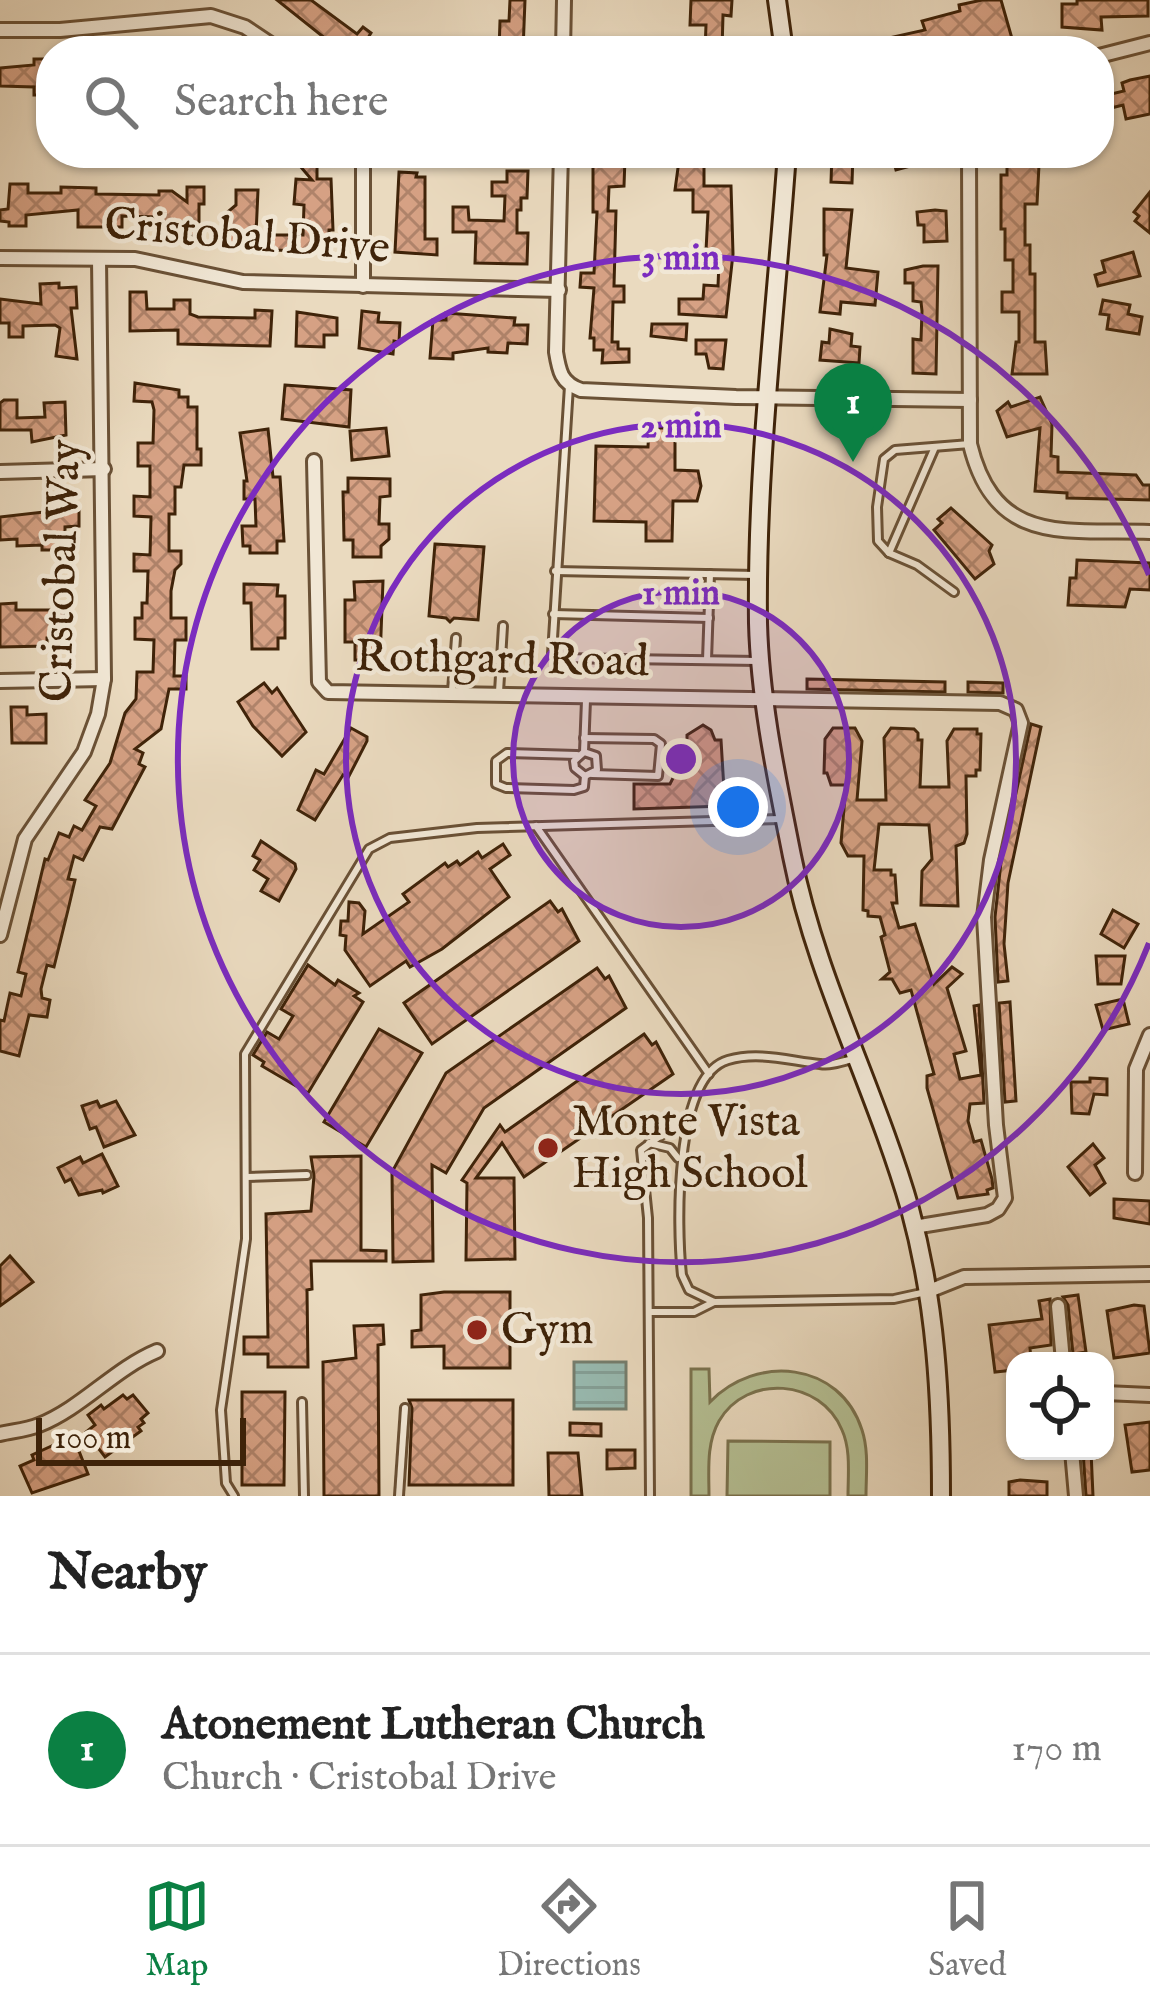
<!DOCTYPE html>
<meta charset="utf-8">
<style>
:root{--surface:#fff;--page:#f6f6f6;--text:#222;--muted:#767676;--line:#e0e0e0;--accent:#0b8043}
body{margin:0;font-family:"IM FELL English",serif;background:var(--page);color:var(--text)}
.controls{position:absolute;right:36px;bottom:36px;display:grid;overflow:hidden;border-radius:24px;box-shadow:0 3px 9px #0004}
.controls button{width:108px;height:108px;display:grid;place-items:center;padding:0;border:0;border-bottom:3px solid var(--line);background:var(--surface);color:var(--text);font:60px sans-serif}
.scale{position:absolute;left:36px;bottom:30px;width:210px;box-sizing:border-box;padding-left:12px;border:6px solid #3f2309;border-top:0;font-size:33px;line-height:42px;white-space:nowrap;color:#3f2309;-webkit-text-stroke:9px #f1e7d5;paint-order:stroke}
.you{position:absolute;left:738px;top:807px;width:42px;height:42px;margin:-30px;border:9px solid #fff;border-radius:50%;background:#1a73e8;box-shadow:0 0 0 18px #1a73e833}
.badge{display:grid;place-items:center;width:78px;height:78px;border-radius:50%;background:var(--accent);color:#fff;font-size:39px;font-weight:700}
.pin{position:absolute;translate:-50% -99px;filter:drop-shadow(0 3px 6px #0008)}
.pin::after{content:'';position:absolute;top:63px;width:42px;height:36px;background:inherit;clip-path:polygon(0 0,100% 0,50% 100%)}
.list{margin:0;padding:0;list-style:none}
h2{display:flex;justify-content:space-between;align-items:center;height:156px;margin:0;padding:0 48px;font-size:51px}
h2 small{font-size:39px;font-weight:400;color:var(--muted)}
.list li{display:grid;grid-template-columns:78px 1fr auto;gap:36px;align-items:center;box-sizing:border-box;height:192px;padding:0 48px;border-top:3px solid var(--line)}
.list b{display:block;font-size:45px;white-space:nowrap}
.list p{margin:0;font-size:39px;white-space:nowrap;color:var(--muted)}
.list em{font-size:39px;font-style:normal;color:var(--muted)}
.icon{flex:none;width:66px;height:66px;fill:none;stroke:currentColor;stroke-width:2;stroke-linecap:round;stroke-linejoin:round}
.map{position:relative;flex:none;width:1150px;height:1496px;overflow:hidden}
.search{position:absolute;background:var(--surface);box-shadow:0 3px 9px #0004;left:36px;right:36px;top:36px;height:132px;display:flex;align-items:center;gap:30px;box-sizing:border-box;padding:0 42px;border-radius:48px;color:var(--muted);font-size:45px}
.sheet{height:348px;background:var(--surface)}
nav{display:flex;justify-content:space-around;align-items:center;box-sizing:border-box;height:168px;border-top:3px solid var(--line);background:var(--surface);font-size:33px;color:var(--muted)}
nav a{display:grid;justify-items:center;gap:6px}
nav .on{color:var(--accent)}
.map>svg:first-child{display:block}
</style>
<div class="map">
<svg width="1150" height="1496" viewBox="0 0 1150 1496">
<defs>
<pattern id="water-rules" width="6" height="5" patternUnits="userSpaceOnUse" patternTransform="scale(3)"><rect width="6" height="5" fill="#98bbb2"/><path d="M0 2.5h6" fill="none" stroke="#84a098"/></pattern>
<pattern id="building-cross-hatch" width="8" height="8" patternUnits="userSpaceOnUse" patternTransform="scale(3)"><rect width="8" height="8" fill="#d6a184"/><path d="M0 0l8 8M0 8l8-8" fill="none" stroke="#af836a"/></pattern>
</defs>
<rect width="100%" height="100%" fill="#eadabf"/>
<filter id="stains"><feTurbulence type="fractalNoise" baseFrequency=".00167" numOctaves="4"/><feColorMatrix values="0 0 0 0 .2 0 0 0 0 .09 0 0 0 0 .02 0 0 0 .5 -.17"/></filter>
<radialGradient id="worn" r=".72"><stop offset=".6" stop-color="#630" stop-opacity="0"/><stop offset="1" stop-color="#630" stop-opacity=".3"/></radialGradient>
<g fill="#b5c094" stroke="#7a724e" stroke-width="3">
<path d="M691,1369H709L710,1402C756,1354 840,1361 862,1430C869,1451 866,1475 866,1496H848C848,1474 851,1450 842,1430C821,1379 747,1373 719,1421C706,1444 709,1471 709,1496H691Z"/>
<path d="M728,1441L830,1442V1496H727Z"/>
</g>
<rect fill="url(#water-rules)" stroke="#747e6e" stroke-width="3" x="574" y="1362" width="52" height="47"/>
<g fill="url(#building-cross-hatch)" stroke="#3f2309" stroke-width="3">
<path d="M277,0H311L357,34L363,27L371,33L360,51H341Z"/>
<path d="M510,0H525L523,51H499L500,21H509Z"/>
<path d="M691,0H732L731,16L723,15L722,51H705L706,25H690Z"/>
<path d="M982,0H1001L1013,42L987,51H878L875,41L925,30L922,21L960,11L959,5Z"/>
<path d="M1077,0H1148V16L1101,17L1102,30L1062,27V4H1077Z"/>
<path d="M34,59H51V95H34V87L0,86V68L34,65Z"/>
<path d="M1150,76V114L1126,119L1123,105L1099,111V97L1124,91L1122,83L1130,80Z"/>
<path d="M605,153H620V158H625L624,186L609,187L608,211H616L614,286H624V302H613L612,342H618V349H629V362L602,363L603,350H594V338H590L594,288L580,287L581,273H594L597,212H593V157H605Z"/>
<path d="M680,153H704V186H731L733,254L726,317L679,314V299H703L704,285L718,286L719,262L710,261V251H706L708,212H693V190H675Z"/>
<path d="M832,153H853L852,183L831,182Z"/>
<path d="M901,153H920L922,163L896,170L892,155Z"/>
<path d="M294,159H317V179H331L333,230H329V245H313V251L273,250V247L219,244L224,215L236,205V190H258L256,235H303L304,205L294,204L296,179L312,180Z"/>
<path d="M1007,164L1039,165L1037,204H1025V245H1030V274H1035V342H1045L1047,374H1012L1016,342H1019V312H1002V292H1013V260H1005V229H1001V175H1007Z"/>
<path d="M507,171H528L527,198H521V210H517V233H528L527,264L475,263L476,232H453V207H468L469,220L504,221L505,196H492V182H507Z"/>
<path d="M399,172L417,173L416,177H425V239H437V255L395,252Z"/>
<path d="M10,184H28V193H61V187L96,188V194L159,195V191H172L187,202V187H204V204H199V236H184V222H159V217L122,216V227H78V210L26,215V226H9V222L0,221V210L8,209Z"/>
<path d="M1150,192V233L1135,221L1139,216L1134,212Z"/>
<path d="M824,209L852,210L846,268L878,272L875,305L841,302L840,314L820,312L827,255H824Z"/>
<path d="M935,210L946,211L947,241L924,242V225H918L917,212Z"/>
<path d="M1133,252L1140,276L1098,286L1095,275L1105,272L1102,261Z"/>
<path d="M923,266H938L936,374L913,373V339L921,340L922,311L921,302L913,301V283H905V270Z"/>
<path d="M59,283V288L76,287L77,308H71L77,359L56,356L60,328L55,325L23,326V337H9V323H0V299L41,304L40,284Z"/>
<path d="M130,292H146L147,309H174V300H190V314L198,317L255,318V310L272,311L270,346L178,344V330L130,331Z"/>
<path d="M1103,300L1130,305L1128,314L1142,317L1139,334L1107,329L1109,315L1100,314Z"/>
<path d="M362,311L379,313L378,322L400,323L399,342L394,341L393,354L359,348Z"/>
<path d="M297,312L337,318V335H324V347L296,346Z"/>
<path d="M446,313L515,318L514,325H528L527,344L508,343L507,353L488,352V348L453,353V359L430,358L433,320H446Z"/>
<path d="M652,324H687L686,340L651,336Z"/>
<path d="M830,329L852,334L851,346L860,347L859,363L820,360L822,342L829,343Z"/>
<path d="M696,340H726L723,369L709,368L706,354H696Z"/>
<path d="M135,383L179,390V397H188V407H197V449H201V465H184L181,487H175V514H169V551H181V564L175,570L171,591V618H186V640H175L174,676H186V689H169L161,729L135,749L143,753L139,764L145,767L112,829L100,827L83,860L74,856L68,879L75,880L68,910L54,967L47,965L41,989L42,998L50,1000L47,1017L29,1015L19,1056L0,1051V1020L4,1021L10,993L21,996L26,974L18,972L45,859L48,860L59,833L69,837L74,826L82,830L96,806L85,800L110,763L125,713L136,699L137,672H153L154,640L135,639V618H142V603H147L148,571H134V554L150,555L151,517L134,516V496L150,497V466H138V443H153L154,410L152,402L134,401Z"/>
<path d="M285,385L351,390L349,427L282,419Z"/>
<path d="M1040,397L1052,424L1051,456L1058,457V472L1136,475L1143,485H1150V500L1067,498V493L1035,491L1040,428L1007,437L997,411L1008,402L1011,407Z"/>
<path d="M4,400H17V418L45,417L44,403L65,402L66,435L32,442L31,430H0V403Z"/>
<path d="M386,428L389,456L352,460L350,431Z"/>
<path d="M649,428H675V470L698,471L701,486L697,501H673L672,541H646V522L594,521L596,446L648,447Z"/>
<path d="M268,429L273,477H280L284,541H277V553H250V546H243L242,526H256L255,499H244V481H247L240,433Z"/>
<path d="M348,478L390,479V496L380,497L379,524H389V539L381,546V557H353V540H344L343,492H348Z"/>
<path d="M53,502H66V510H79V526L65,527V550H42V545L17,546V539L0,540V517L53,511Z"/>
<path d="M951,508L992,545L989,551L994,564L975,579L934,530L942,523L938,519Z"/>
<path d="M435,544L484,547L478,620L454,618L450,622L446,618L429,616Z"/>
<path d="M1077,560L1150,563V590L1130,589L1125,607L1068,605L1070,578H1076Z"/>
<path d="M383,581L380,660H355V642H345V600H355L354,582Z"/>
<path d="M244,584L278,585L277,596H285V638H278V649H252L251,603H244Z"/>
<path d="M16,603V610H65L66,638H47V646L0,647V604Z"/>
<path d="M807,679L945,682V692L807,689Z"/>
<path d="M968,682L1003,683V693L968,692Z"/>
<path d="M264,683L272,693L277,688L306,732L282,756L253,726L238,702Z"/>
<path d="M11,707H27V715L46,714V743H12Z"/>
<path d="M1031,724L1041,727L1008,883L1004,944L1008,981L998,982L995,917L1001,862Z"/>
<path d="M703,725L711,730L715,740H721L725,806L634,809V784H670L676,772L687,768V735Z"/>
<path d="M351,728L367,737V741L348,778L343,775L315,820L298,810L316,770L324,774Z"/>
<path d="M833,728H855L862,741L857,800H886L884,738L891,728L914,729L918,733V740H922L920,787H949L947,741L954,729H977V734H981L980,770H976V776H966L967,834L964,843L956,846L958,906L921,905L922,871L932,859L929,825L879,824L874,870H891V875H895L897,903H892L899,928L915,924L934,984L952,967L962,974L947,988L966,1051L954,1054L960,1079L981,1075L974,1006L979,1005L984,1103L970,1104L968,1121L974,1142L981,1140L992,1179L993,1188L987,1190L988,1194L958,1198L927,1088V1076L934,1074L911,990L900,993L892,979H882L890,972L881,937L885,935L880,917L868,916V911L863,910L864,856H848L841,843L846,785H831L827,773H824L825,739Z"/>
<path d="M261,841L295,864L296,869L279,901L261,891L268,879L254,870L260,860L253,856Z"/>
<path d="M503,844L510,855L490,869L509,897L442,949L410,967L406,961L370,986L345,950L346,936L340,935L341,921H348L349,902L359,903L365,911L363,934L409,902L403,894L445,863L448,867L457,861L460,865L478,852L482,858Z"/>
<path d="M550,901L558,912L562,909L579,941L432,1044L404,1003Z"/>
<path d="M1113,910L1138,924L1124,948L1101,934Z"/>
<path d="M1096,956H1125L1121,984H1098Z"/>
<path d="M308,965L335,985L338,980L359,993L354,996L363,1002L308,1093L262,1066L264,1062L253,1055L267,1032L279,1039L293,1016L281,1009Z"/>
<path d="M597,968L605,979L609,976L626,1008L484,1108L446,1173L432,1165L433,1261L393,1262L392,1172L446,1073Z"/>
<path d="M1123,999L1129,1024L1103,1030L1096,1005Z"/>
<path d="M1010,1002L1016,1101L1005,1102L999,1003Z"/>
<path d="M379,1029L422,1053L366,1147L324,1122Z"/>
<path d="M644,1034L652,1045L656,1042L673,1074L524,1177L502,1143L476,1178H514L515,1259L466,1260L467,1183L462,1180L500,1125L505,1132Z"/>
<path d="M1090,1078L1107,1079V1095L1094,1094L1089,1114L1072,1113L1071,1082H1090Z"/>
<path d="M97,1101L100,1107L116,1101L135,1135L104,1147L96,1127L90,1129L82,1106Z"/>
<path d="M1093,1144L1104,1158L1095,1165L1105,1183L1090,1195L1068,1167Z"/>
<path d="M102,1154L118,1186L103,1193L102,1190L79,1195L71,1179L65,1182L58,1168L80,1157L83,1163Z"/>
<path d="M361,1156V1250L386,1251V1261H311L312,1289L307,1290L308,1367H268V1354H244V1337H268L266,1214L311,1211L314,1176L311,1157Z"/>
<path d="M1114,1199L1150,1201V1224L1114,1218Z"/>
<path d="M10,1256L33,1282L0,1306V1266Z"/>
<path d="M444,1292H510V1368H444V1346L412,1347V1331L421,1330V1295Z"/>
<path d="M1078,1295L1086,1352L1073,1354L1068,1305L1063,1297Z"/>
<path d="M1050,1299L1051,1345L1030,1348L1031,1361H1015V1370L995,1372L989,1325L1042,1319L1039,1301Z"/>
<path d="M1134,1305L1144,1306L1150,1353L1114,1358L1107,1311Z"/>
<path d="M383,1325L384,1344L378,1345L379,1496H324L323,1362L356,1358L354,1326Z"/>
<path d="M242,1392H285L284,1485H242Z"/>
<path d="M123,1395L127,1399L133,1395L148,1413L141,1419L144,1423L138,1427L141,1431L105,1457L86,1432L95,1425L88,1415L101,1405L104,1409Z"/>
<path d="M409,1400H513V1485H409L412,1408Z"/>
<path d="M1150,1422V1470L1132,1472L1125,1425Z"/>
<path d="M570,1423L601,1424V1436L570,1435Z"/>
<path d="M69,1438L71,1444L75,1441L88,1474L32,1493L20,1466L34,1460L32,1455Z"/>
<path d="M607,1450H635V1468L607,1469Z"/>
<path d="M1083,1451H1091L1093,1496H1086Z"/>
<path d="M548,1453H578L582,1496H549Z"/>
<path d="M1020,1480L1047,1482V1496H1009V1482Z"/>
</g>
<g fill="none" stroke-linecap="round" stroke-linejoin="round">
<defs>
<g id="lane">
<path d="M569,386L552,654L557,658L758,661"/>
<path d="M889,553L935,447"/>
<path d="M555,571L756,575"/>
<path d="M954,592L917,565L889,553L878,541L877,507L884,459L895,450L970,444"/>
<path d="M553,614L709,618"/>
<path d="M707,660L710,574"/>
<path d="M452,691L456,638"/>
<path d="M499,692L503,626"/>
<path d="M584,738L654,739L661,744L658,776L592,774"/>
<path d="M584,752L596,756L597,770L585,776L575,768L574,761L584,752L586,700"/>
<path d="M577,755L507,753L496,761V784L506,788L574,790L584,787L585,776"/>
<path d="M536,826L709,1074"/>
<path d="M856,1058C844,1061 831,1066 820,1064C790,1061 759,1051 728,1060C673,1076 677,1229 682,1275L689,1290L714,1302L894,1299L926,1292"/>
<path d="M649,1143L670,1148L678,1158"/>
<path d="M246,1177L307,1175"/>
<path d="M649,1312H694L714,1302"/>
<path d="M302,1402L304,1496"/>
<path d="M234,1496L226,1483L221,1410L246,1239L245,1054L369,849L390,838L477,828L780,819"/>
<path d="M399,1496L405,1408"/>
<path d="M650,1496L648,1218L641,1150L688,1115"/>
</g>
<g id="street">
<path d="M0,30H60L211,16L245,27L281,51"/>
<path d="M563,51L564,0"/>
<path d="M1099,56L1150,43"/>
<path d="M561,153L556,352C559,371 561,383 581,390L736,397L970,400"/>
<path d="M969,153L970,444C995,547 1066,529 1150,532"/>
<path d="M0,258L135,259L243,282L559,290"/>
<path d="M363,286V153"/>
<path d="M314,461L319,682L328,692L1000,703L1016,710L1021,723L991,860L984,917L996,1125L1005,1198L998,1209L987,1215L914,1227"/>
<path d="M0,472L104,469"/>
<path d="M0,681L104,679"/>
<path d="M0,935L25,839L84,752L98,714L104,679L99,259"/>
<path d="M1135,1173L1136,1069L1150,1035"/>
<path d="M929,1291L964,1277L1150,1274"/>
<path d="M1058,1306L1063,1361"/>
<path d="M1105,1393L1150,1395"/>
<path d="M0,1434C13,1431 27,1430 39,1425C82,1408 114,1369 157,1351"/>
<path d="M1072,1451L1076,1496"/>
</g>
<g id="secondary">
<path d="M777,0L784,51"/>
<path d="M787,153C776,309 756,467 758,623C760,701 777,780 792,856C816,978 876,1090 910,1209C936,1304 941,1398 941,1496"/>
</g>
</defs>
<use href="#lane" stroke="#6a5136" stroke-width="12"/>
<use href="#street" stroke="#6a5136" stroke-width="18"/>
<use href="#secondary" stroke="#3f2309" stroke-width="22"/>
<use href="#lane" stroke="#f1e7d5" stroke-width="6"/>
<use href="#street" stroke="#f1e7d5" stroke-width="12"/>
<use href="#secondary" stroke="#f1e7d5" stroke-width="16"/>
</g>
<circle cx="681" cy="759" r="168" fill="#7b2cbf" fill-opacity=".12"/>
<g fill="none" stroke="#7b2cbf" stroke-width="6">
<circle cx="681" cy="759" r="168"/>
<circle cx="681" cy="759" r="335"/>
<path d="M1149 943A503 503 0 1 1 1149 575"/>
</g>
<g fill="#8f2418" stroke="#f1e7d5" stroke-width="4.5">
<circle cx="548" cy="1148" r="12"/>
<circle cx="477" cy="1330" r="12"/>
</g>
<g text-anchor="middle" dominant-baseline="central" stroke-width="9" stroke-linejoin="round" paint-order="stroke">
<g font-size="45" fill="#3f2309" stroke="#f1e7d5">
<text transform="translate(247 237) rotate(5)">Cristobal Drive</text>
<text transform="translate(62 571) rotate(-88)">Cristobal Way</text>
<text transform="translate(502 660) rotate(1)">Rothgard Road</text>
</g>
<g font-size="45" fill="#3f2309" stroke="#f1e7d5" text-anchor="start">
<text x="572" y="1122">Monte Vista<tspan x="572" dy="52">High School</tspan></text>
<text x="501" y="1330">Gym</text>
</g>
</g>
<circle cx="681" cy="759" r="18" fill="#7b2cbf" stroke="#f1e7d5" stroke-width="6"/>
<g font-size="36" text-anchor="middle" font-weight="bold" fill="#7b2cbf" stroke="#f1e7d5" stroke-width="9" stroke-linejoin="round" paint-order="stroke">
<text x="681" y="269">3 min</text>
<text x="681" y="437">2 min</text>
<text x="681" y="604">1 min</text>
</g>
<rect width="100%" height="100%" filter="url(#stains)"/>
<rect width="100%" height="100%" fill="url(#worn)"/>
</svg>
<div class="controls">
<button><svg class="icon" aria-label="locate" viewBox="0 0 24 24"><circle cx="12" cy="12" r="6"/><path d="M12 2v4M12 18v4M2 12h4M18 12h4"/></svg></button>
</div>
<div class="scale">100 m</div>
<div class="you"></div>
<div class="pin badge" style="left:853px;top:462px">1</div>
<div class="search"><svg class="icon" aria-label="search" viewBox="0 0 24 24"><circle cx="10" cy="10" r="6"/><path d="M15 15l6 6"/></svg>Search here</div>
</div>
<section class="sheet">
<h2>Nearby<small></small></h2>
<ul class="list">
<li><span class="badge">1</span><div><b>Atonement Lutheran Church</b><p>Church · Cristobal Drive</p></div><em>170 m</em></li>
</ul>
</section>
<nav>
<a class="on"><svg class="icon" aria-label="map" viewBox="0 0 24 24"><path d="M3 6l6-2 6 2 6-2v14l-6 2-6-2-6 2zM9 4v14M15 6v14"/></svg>Map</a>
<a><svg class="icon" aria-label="directions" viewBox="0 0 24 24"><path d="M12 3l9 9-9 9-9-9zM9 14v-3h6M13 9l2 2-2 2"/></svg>Directions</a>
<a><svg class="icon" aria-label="saved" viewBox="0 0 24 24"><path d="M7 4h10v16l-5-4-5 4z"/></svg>Saved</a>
</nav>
